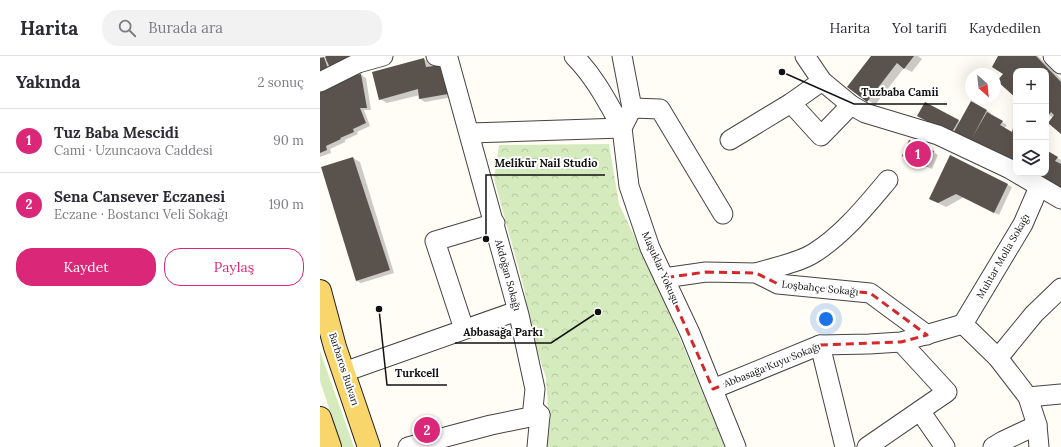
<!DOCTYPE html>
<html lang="tr">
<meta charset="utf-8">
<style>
:root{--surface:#fff;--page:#f2f2f3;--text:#2b2b33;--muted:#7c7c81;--line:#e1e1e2;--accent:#db2777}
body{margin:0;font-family:Lora,serif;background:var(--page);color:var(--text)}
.controls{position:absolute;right:12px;top:12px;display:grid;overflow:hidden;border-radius:8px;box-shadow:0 4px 16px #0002}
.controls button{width:36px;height:36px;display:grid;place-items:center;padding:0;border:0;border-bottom:1px solid var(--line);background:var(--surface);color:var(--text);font:20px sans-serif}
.compass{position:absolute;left:645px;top:12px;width:36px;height:36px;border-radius:50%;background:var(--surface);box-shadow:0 4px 16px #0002;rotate:153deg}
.you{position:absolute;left:506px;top:263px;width:14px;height:14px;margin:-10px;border:3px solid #fff;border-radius:50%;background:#1a73e8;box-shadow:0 0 0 6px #1a73e833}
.badge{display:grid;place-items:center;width:26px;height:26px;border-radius:50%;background:var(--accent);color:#fff;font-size:13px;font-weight:700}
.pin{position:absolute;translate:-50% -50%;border:2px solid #fff;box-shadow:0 1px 4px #0006}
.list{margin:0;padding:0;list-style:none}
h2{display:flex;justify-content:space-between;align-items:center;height:52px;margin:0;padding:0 16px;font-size:17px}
h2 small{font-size:13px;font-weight:400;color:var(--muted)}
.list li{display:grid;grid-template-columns:26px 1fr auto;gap:12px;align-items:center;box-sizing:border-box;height:64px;padding:0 16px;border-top:1px solid var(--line)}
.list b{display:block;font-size:15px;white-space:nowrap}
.list p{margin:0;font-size:13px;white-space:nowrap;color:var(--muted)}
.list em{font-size:13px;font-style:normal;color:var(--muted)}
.actions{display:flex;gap:8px;padding:12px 16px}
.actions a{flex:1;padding:9px 0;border:1px solid var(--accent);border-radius:16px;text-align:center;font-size:14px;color:var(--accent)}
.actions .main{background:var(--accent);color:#fff}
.icon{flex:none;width:22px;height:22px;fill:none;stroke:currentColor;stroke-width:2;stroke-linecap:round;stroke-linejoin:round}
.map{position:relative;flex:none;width:741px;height:391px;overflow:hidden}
header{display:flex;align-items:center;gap:24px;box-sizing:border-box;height:56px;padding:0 20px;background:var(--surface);border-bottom:1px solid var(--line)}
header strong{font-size:19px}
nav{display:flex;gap:22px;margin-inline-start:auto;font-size:14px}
.search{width:280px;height:36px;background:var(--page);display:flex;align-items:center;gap:10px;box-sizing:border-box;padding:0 14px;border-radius:16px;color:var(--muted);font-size:15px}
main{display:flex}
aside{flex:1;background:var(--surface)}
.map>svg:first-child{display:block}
</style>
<header>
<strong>Harita</strong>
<div class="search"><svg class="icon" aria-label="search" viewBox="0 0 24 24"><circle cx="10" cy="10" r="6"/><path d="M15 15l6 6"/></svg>Burada ara</div>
<nav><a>Harita</a><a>Yol tarifi</a><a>Kaydedilen</a></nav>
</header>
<main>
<aside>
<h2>Yakında<small>2 sonuç</small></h2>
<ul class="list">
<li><span class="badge">1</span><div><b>Tuz Baba Mescidi</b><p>Cami · Uzuncaova Caddesi</p></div><em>90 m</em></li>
<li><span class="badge">2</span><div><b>Sena Cansever Eczanesi</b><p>Eczane · Bostancı Veli Sokağı</p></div><em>190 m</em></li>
</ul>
<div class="actions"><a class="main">Kaydet</a><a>Paylaş</a></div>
</aside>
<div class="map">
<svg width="741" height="391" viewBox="0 0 741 391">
<defs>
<pattern id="park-crowns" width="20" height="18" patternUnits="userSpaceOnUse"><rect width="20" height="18" fill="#d5ebbd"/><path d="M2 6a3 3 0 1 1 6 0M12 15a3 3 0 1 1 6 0" fill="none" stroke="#b6c8a1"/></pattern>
</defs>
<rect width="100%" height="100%" fill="#fffdf5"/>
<path fill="#d5ebbd" d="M0,295L34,391H22L0,325Z"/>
<path fill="url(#park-crowns)" d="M289,88L299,148L341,237L405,391H221L228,353L226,322L211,275L204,232L174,123L179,89Z"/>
<g fill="#0003">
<path d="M0,0L2,3L7,4L8,0H55L0,29Z"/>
<path d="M552,0H598L602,3L592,16L584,12L555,49L529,30Z"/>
<path d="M679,0H718L741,23V76L733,61L726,58V15H696V41L684,17Z"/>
<path d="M104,3L111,7L112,12L138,40L105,46L100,43V39L67,47L60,43Z"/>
<path d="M41,19L46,22L51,54H44L50,70L37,76L38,78L25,84V86L10,93L11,97L0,101V39Z"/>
<path d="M651,46L671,57L670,59L687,69L684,73L692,77L696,75L680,99L633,80L605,47L640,66Z"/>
<path d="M726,95L741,104V139L726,117Z"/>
<path d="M613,96L618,99L612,113L588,102Z"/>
<path d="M630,100L692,131L679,159L644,141L626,151L610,143Z"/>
<path d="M33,102L40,106L74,217L41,227L37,225Z"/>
</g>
<g fill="#5a524d">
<path d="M6,0H41L12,16L5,1Z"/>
<path d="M551,0H594L584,13L577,7L547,46L527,31Z"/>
<path d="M678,0H716L741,26V78L728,67L734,59L731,56L728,60L726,58V15H696V42L677,25L683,18L672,11Z"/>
<path d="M4,1L10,19L0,24V2Z"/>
<path d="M104,2L106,11L128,8L134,37L99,43L98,33L59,44L52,16Z"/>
<path d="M41,18L47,52H40L46,67L33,73L34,76L20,82L21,83L6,90L7,94L0,97V36L17,28L27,20Z"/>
<path d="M651,45L667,54L652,82L667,56L683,65L680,69L692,76L693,72L696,74V115L631,81Z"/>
<path d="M605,46L639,64L631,78L597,60Z"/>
<path d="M589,84L614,95L607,111L582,100Z"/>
<path d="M726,94L738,101L735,105L741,108V140L699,117H726Z"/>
<path d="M630,99L688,128L674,157L636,138L618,147L609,143Z"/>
<path d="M33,101L70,214L36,225L1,111Z"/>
</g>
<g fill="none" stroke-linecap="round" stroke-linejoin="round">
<defs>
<g id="minor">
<path d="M116,0L128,2L199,259L215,333L213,352L220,359L217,391"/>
<path d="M254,0C275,21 288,47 302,72"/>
<path d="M302,0L312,52L302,72L309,130L330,192L370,277L416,391"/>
<path d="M485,0L502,25L531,49L545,57L618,79L690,113L741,143"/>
<path d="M733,0L741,8"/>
<path d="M502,25L471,47L501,80L531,49"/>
<path d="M0,26L38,7L63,0"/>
<path d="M312,52L340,53L403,158"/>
<path d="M150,77L302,72"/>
<path d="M410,84L471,47"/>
<path d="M436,217C455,211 478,207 494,197C523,179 546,150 568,124"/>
<path d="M344,222L386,216L436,217L458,228L550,237L607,279"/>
<path d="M643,268L703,168L719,131"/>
<path d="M144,273L115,185L175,167"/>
<path d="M500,289L525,391"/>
<path d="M678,302L714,258L741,232"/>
<path d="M24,316L197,255"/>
<path d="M393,333L500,289L549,288L581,286L643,268L678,302L708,341L717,369L719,391"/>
<path d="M708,341L741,338"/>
<path d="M600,355L625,391"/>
<path d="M88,391L171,369L220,359"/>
<path d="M547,391L627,336L581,286"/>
<path d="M673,391L683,385L717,369"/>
</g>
<g id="major">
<path d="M0,235L15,291L49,391"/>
<path d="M0,362L10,391"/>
</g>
</defs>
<use href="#minor" stroke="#444" stroke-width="21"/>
<use href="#major" stroke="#222" stroke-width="24"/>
<use href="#minor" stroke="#fff" stroke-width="19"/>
<use href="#major" stroke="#f9d66b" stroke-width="22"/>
</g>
<path fill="none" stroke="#d62828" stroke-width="3" stroke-dasharray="8 5" stroke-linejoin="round" d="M386,216L436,217L458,228L550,237L607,279L581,286L500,289L393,333L344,222Z"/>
<g text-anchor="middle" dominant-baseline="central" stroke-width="4" stroke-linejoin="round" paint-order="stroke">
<g font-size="10" fill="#111" stroke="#fff">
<text transform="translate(683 200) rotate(-60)">Muhtar Molla Sokağı</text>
<text transform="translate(341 212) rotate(66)">Maşuklar Yokuşu</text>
<text transform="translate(188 219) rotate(75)">Akdoğan Sokağı</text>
<text transform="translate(500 232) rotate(6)">Loşbahçe Sokağı</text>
<text transform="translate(452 309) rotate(-22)">Abbasağa Kuyu Sokağı</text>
<text transform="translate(24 313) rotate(72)">Barbaros Bulvarı</text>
</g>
</g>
<path fill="none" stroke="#111" stroke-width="1.5" d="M462 16L534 48H627M166 183L166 119H285M278 256L231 287H135M59 253L67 329H127"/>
<g fill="#111" stroke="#fff" stroke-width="1.5">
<circle cx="462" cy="16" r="4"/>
<circle cx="166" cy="183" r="4"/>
<circle cx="278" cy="256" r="4"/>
<circle cx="59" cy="253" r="4"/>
</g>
<g font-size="11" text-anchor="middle" font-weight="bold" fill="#111" stroke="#fff" stroke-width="4" stroke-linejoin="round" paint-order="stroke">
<text x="580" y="40">Tuzbaba Camii</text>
<text x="226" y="111">Melikür Nail Studio</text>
<text x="183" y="280">Abbasağa Parkı</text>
<text x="97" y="321">Turkcell</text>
</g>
</svg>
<div class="controls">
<button>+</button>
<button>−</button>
<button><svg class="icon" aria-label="layers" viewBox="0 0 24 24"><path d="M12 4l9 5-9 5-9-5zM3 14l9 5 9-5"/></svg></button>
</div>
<svg class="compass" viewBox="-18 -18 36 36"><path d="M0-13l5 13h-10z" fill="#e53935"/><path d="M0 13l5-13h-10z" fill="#7c7c81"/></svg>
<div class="you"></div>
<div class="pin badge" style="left:598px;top:98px">1</div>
<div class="pin badge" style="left:107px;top:374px">2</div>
</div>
</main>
